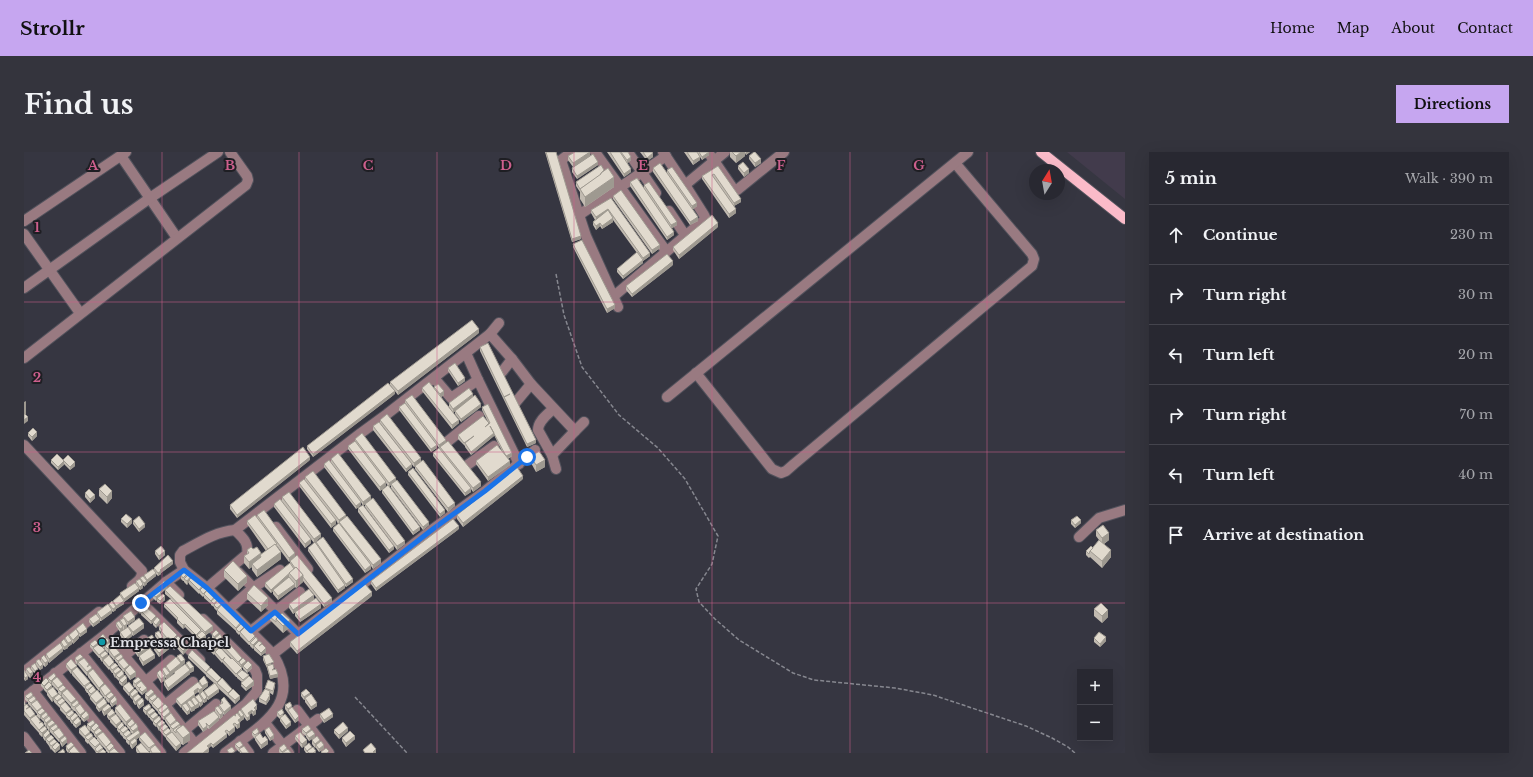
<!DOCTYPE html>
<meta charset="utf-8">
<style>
:root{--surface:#282831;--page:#34343d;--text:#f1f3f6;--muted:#a5a6ab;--line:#44444d;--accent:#c6a6f0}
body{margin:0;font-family:"Libre Baskerville",serif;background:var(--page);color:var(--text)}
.controls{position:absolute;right:12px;bottom:12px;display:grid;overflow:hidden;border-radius:0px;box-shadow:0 4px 16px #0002}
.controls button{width:36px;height:36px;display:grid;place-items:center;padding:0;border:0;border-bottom:1px solid var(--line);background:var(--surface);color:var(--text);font:20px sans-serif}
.compass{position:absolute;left:1005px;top:12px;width:36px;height:36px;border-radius:50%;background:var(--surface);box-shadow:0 4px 16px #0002;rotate:11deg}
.stop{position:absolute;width:12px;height:12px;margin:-9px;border:3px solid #1a73e8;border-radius:50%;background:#fff}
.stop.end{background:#1a73e8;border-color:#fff;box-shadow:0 1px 4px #0008}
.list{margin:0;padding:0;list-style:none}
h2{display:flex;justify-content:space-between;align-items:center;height:52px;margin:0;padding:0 16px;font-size:17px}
h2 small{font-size:13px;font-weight:400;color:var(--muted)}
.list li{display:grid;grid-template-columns:26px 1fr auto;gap:12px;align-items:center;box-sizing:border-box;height:60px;padding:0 16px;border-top:1px solid var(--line)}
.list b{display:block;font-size:15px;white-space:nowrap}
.list em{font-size:13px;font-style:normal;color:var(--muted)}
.icon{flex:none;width:22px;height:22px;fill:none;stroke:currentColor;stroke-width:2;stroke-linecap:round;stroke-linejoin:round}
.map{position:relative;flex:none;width:1101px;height:601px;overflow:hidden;border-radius:0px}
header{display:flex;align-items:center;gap:24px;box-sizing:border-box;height:56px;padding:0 20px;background:var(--accent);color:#111}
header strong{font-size:19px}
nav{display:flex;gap:22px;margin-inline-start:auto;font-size:14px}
.intro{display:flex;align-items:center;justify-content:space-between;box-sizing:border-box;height:96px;padding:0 24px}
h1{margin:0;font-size:28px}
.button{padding:10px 18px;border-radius:0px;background:var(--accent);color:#111;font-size:14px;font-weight:700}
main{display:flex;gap:24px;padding:0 24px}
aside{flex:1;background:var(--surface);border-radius:0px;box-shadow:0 4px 16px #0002}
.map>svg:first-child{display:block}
</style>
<header>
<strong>Strollr</strong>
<nav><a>Home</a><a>Map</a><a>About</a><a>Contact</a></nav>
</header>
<div class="intro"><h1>Find us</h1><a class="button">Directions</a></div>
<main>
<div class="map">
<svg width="1101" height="601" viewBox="0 0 1101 601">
<rect width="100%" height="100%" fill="#363641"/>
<path fill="#423b4c" d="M1043,0H1101V47Z"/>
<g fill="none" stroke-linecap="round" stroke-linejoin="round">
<defs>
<g id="minor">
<path d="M548,0L537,8L562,84L594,155"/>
<path d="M571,0L642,99"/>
<path d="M604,0L632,41"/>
<path d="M639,0L661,33L701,0"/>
<path d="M684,0L710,38H713L760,0"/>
<path d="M97,4L153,86"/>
<path d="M645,59L661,83"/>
<path d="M555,63L642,4"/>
<path d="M0,69L102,0"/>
<path d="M0,82L56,161"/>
<path d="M0,136L126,46L194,0"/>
<path d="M590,144L680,68L681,65L680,63L661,33"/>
<path d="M466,182L475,171"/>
<path d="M442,201L454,228L495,312"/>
<path d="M0,206L222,33L224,28L223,24L206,0"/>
<path d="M478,220L488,207"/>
<path d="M672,221L748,317L757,321L762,319L770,312L1008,114L1010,107L1008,102L931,11"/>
<path d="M410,226L427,246L454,228"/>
<path d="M643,245L944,0"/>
<path d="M492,250L507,232"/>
<path d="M551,279L560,270"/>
<path d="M423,290L455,264"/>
<path d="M0,293L118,419C118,427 114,429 108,434"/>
<path d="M528,303L532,317"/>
<path d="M442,314L470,294"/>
<path d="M252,375L284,417"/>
<path d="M1055,385L1075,366L1101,358"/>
<path d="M214,420L274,482"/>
<path d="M142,430L155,443"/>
<path d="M183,436L223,402C225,390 218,385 211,378"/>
<path d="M122,455L176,508"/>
<path d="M205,457L229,436L256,418"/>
<path d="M227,479L276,440"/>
<path d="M82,482L141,553L171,592"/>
<path d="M57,501L137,601"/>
<path d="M249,502L409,377L461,339L511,298"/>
<path d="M100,504L120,488"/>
<path d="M0,520L75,460"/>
<path d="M31,521L96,601"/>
<path d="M121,530L147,508"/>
<path d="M9,539L57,601"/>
<path d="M0,546L82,482L142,430L160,418"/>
<path d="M141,553L169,530"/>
<path d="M273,558L305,601"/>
<path d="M242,572L265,601"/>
<path d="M161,578L192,552"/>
<path d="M0,585L12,601"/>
<path d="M216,589L225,601"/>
<path d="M160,601L222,552L233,539V523L231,518L179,467"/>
<path d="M201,601C236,573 280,553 249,502L183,436L160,418L156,410V403L159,399C176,390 191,380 211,378L337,281L363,262L466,182L488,207L507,232L551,279L528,303L514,278C514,269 523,263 529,257"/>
<path d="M249,601L294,567"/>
</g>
<path id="major" d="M1017,0L1101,67"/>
</defs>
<use href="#minor" stroke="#52525c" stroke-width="12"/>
<use href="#major" stroke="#52525c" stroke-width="12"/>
<g stroke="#86878f" stroke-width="1.5" stroke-dasharray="4 2" stroke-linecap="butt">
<path d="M532,122L540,163L558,215L595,263L634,296L661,327L694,384L688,412L672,437L675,450L691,467L715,488L769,521L790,528L871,536L909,543L1002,574L1028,586L1044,595L1051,601"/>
<path d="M331,545L383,601"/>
</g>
<use href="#minor" stroke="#997a81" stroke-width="10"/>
<use href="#major" stroke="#fbbbc9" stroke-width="10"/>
</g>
<g fill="#c2bbb1" fill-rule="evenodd">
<path d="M521,0H532L557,87L548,90Z"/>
<path d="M583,0H604L607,8L603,11L607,20L600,25Z"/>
<path d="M616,0H628L629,5L623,9Z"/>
<path d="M660,0H673V1V0H685V3L678,8L676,5V8L669,13Z"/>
<path d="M706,0H726L722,3L721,1V4L712,11L706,5Z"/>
<path d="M544,4H566L549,15L544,8Z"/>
<path d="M725,4L737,11L731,15L725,7Z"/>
<path d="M574,13L553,27L548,20V16Z"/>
<path d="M577,13L590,35L561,55L556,47V40L552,34V30Z"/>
<path d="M694,14L717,50L710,54L712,61L705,66L678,27V24Z"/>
<path d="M714,14L725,21L720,25L714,17Z"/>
<path d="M629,16L643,21V18L673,54L668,58L674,69L666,73L629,20Z"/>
<path d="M606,30L620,35V33L653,73L648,76L650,83L643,88L606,34Z"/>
<path d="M589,44L636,96L628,102L589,47Z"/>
<path d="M587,46L626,104L619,109V111L599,127L593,120V117L613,101L589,68V70L578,77L576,74L572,78L569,73V70L571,68L567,61V58Z"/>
<path d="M694,75L655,107L649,98V95Z"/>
<path d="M549,92L591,156L583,161L549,95Z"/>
<path d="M649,113L608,145L602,138V134Z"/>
<path d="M455,181L374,243L366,233V230Z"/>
<path d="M456,195L512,291L503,295L456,199Z"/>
<path d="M424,216L441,229L434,234L424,219Z"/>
<path d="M410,235L420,243L417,245L435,271L428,277L398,239V236L410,237Z"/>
<path d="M371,242L289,305L283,297V294Z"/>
<path d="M449,244L457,255L437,270L431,262V259L429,261L425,255V251Z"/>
<path d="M381,248L422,290L457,334L449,340L447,337V340L441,344L409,304V301L415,296L413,293V296L407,300L375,258V255L381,251Z"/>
<path d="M458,255L488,304L484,307L486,313L464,329L452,312V309L478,299L470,283V284L447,303L441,295V294L434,287V283L464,270L458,258Z"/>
<path d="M356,268L397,309L431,354L424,360L391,317V314L390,315L356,271Z"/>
<path d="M349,274L388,315L382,320L349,278Z"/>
<path d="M4,281L13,284L8,289L4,284Z"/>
<path d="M331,287L372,328L405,373L399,378L367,336V333L365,334L396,378L389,383L358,341V338L364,334L362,331V334L356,339L324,297V294L331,290Z"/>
<path d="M507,305L521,315L512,320L507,311Z"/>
<path d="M307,307L347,347L381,392L373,398L341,355V352L339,354L337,350V353L332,357L300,315V312L307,310Z"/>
<path d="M27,308L39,309L51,314L46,318L40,312L34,318L27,311Z"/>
<path d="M286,308L213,366L206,357V353Z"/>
<path d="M384,320L421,361L416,365L384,323Z"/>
<path d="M281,325L322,365L357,411L349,417L347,414V417L341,421L309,379V376L314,372L312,368V372L307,376L275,334V331L281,328Z"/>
<path d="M499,327L439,375L433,367V363Z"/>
<path d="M75,337L88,346L83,352L75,344Z"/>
<path d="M61,341L71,346L66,351L61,345Z"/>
<path d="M258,345L297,385L290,391L272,368L287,391L281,396L250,355V352L258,348Z"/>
<path d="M334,356L370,397L365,401L334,360Z"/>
<path d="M233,363L271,401L265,410L253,394L257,407L233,425L228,418V415L225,417L220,411V404L223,402V398L229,397L237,402L242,399L223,372V369L233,365Z"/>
<path d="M97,367L108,371L103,376L97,370Z"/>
<path d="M1047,368L1057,371L1051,376L1047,372Z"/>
<path d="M109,369L121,375L115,380L109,372Z"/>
<path d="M435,377L352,439L347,432V429Z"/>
<path d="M1072,378L1085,388L1080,392L1087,405L1078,416L1066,405L1065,406L1062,403V399L1069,396L1075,388L1072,384Z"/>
<path d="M292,390L329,430L322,435L321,434V436L314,441L284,399V396L292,392Z"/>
<path d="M131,399L141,403L135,408L131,402Z"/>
<path d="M266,409L308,450L300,455L279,429V430L272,436L271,435L254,448L249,442V439L247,441L241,435V431L266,412Z"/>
<path d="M149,412L137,421V422L134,424L132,422V424L123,431V432L119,434V436L116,438L115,437V439L100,450V452L92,457V456V458L89,460L88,459V461L77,469H76V470L69,475L65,470V467L73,462V460L85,453V452L89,450V449L96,444V441L112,432V429L116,427V426L120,425V423L130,418V416Z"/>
<path d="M200,418L223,430L214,439L200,425Z"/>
<path d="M165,422L194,448L217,472L221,475L234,489L238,492L242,500L237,504L230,498V496L229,497L226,494V493H225L216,484V482L215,483L212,480V479L193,462V459L190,456V455L187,453V451V452L180,446V444L179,445L176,442V441L175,442L165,432V430L163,433L160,430V429H159L157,427V423Z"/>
<path d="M134,435L143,436L137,441V443L141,448L136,452L133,450V447L132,449L129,446V443L134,438Z"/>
<path d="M141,438L189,478L182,483V486L177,491L173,487V485L172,486L161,475L159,477L153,471V468L140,455V452L147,447L141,442Z"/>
<path d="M223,441L244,453L237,460L223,447Z"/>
<path d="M348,444L273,502L266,494V490Z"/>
<path d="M290,447L297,456L276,470L271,464V460L276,457L269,462L265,456V452Z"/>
<path d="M113,455H121L136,471L132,476L129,473V471L127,472L117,463V461L116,462L113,458Z"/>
<path d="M1070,457L1084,465L1078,471L1070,464Z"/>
<path d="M252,458L266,475L259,481L246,468V465Z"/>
<path d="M99,464L111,468L103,473V475L104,476V474L120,476L109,484L108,483V484L101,490L96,484V480L92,474V471L96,470V468L99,466Z"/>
<path d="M135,474L153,485L164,497L159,503L152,495L150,498L147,494V491L144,488L143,489L145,497L135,505L130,498V495L136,491L131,484V481L137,482V480L135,478Z"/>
<path d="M52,477L63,480L56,485L55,484V486L49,492L48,490V492L44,495V494V496L40,498L39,497V499L25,511L22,505V502L37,492V490L41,488V486L45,485V483L52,478Z"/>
<path d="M188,482L195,483L222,511L228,516L223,521L219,517V515L218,516V518L225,524L230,533L222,539L217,534L218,530L213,526V525H212L199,511V510L198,511L191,503V502L190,503L187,500V499L186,500L183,497V495V496L180,493V490L188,489L207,507V506L198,497V495L197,496L195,493V492H194L191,489V488L190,489L188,486Z"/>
<path d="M1070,486L1082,489L1076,495L1070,490Z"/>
<path d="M74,487H82L99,506L112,524L106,528L101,521V520H100L94,513V512L91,509V508H90L85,502V500L84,501L81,498V496L80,497L78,494V493H77L74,490Z"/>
<path d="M66,492H74L100,524L103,530L98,534L95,531V529L92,526V525L91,526L89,522V521H88L86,518V517L85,518L79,511V509L78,510L76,507V506H75L69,499V498L66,495Z"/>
<path d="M132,492L126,496L131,506L119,514L115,507V504L114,505L110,499V495Z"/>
<path d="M164,503L186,516L208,538L216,547L211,552L204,545V544V545L194,536L195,540L184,548L183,547V549L180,551L179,550V552L176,555L175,553V555L171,557V556V558L167,560L166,558V561L163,563L158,557V555L157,556L152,550V547L175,531V529L184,534L179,538V539L180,540V539L190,531L182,524V522V523L164,506ZM174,540L176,542V544L171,545V542Z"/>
<path d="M153,504L161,511L157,514V512V515L152,519L162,513V511L170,519L166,521V520V522L144,539L140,533V529L142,527L141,525V528L137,531L133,524V521H138V517L142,516V514L153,506ZM150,520V522L146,525V523V524Z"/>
<path d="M239,504L250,514V517L254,525L246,527L243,516L239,508Z"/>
<path d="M17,506L24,512L21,515L19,513V516L16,518L12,513V509H17Z"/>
<path d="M51,506H59L87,540L93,551L88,555L86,552V550L85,551L82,548V546L81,547L76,540V538L75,539L64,525V523L63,524L54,513V512L53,513L51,509Z"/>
<path d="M42,512L53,516L107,583L108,582L106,579V578L103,575V573L102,574L91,560V556L107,568L111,572L114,578L116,584L131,593L137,601H126V599L125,600L115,588V585L112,588L113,592L108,597L106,594V592L105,593L102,590V588L99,586V584V585L96,582V580L95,581L93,578V576H92L86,570V568H85L83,565V562L86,559L80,564L78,560V558L75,560L72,556V554L66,547V545L64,542V541H63L61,538V537L48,523V521L47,522L42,515Z"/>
<path d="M7,514L14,520L11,522L7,517Z"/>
<path d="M2,517L9,523L6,526L4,524V527L1,529L0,527V518L2,520Z"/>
<path d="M24,526H32L39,533L42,538L55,552L65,566L60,570L57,567V566H56L51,559H50L47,556V554V555L38,545V543L37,544L38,546L54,566L57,572L52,576L49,573V572H48L46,569V568H45L42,565V564L36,558V556L33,553V552V553L30,550V548L28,550L23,543V541L20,538V537L17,534V531L24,529ZM25,530L27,532L28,531V533L34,539V541L35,542L34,543L28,536Z"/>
<path d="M109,529H117L123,539L118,543L112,537V535L111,536L109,533Z"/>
<path d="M99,534L110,538L120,553L115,557L113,554V552L111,553L109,550V548L106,545V543L105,544L99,537Z"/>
<path d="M251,534L249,543L246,541V547L242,553L235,550V546L241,537V536Z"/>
<path d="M277,541L293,554L287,558L281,550V548H280L277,544Z"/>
<path d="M121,542H130L133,546L144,557L152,569L156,573L166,588L159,593L157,592V594L152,599L142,587V586L139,583V582V583L136,579V578L135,579L133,575V574L132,575L129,572V570L126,567V566H125L123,563V562L122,563L119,559V556H127L137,568L146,578V576L141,569V568H140L137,565V564L134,561V560L128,554V553L125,550V548L124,549L121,546Z"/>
<path d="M1,544H9L40,584L43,590L38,595L36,591V590H35L29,583V582V583L26,580V578L25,579L23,576V574L22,575L20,572V570L17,567V566L16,567L13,564V562L7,555V554V555L4,552V550L1,548Z"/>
<path d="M0,548L2,553L33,591L36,597L31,601L28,598V597L27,598L25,594V593V594L22,590V588L21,589L19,586V584L18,585L15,582V581L6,571V569V570L0,563Z"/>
<path d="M197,548L207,557L200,563L199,562V564L196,567L195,566V568L185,577L183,576V577L179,580L174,573V569L191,560V556L195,555V553L197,552Z"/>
<path d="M261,553L268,555L275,568L271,571L261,557Z"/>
<path d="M217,557H233L232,558V562L229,564L228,561L225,563L226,567L223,569L220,565V567L217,569V568V569L215,571L216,575L213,577L211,574H210L211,579L205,584L203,581V585L189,596L187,594L185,596V600L183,601H163L211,564V563L214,561V560L217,559Z"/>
<path d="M253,560L260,563L267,573L262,577L256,569V567L253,564Z"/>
<path d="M296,562L309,565L300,571L296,565Z"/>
<path d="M63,572H71L75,576L90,596L95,601H84L82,599V598L73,588V586H72L70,583V582L67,579V578L66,579L63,576Z"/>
<path d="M55,577L66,581L76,593L82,601H72L71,599L65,592V591L64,592L61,589V587L55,581Z"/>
<path d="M278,577L287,578L291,585L285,589L282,585V584L278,581Z"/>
<path d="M241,578L250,586L246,589L241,581Z"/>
<path d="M310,578L324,579L315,587L310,581Z"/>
<path d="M228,580L235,582L244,592L237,597L231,588V587L228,583Z"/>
<path d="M271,584L283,591L278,596L271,587Z"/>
<path d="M318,586L331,587L322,595L318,589Z"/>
<path d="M288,588L296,589L300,596L295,600L292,596V595L291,596L288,592Z"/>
<path d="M211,592L225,601H216L215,599V600L211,595Z"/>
<path d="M42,594L50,595L56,601H45V600L44,601L42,598Z"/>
<path d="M112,595L126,601H113L112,599Z"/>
<path d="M280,595L288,596L292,601H282L280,598Z"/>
<path d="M255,596L263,597L267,601H256L255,600Z"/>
</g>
<g fill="#9e9990">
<path d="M566,0V4L549,15V11Z"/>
<path d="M685,0V3L678,8V5Z"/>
<path d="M717,0H721V4L712,11V4Z"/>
<path d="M722,0H726L722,3Z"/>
<path d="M629,1V5L623,9V6Z"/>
<path d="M607,5V8L603,12V8Z"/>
<path d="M676,5V8L669,13V9Z"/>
<path d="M737,7V11L731,15V11Z"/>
<path d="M574,10V13L553,27V24Z"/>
<path d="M607,17V20L600,25V22Z"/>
<path d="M725,17V21L720,25V21Z"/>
<path d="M590,25V35L561,55V45Z"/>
<path d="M717,47V50L710,54V51Z"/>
<path d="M673,51V54L668,58V54Z"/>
<path d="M584,57V61L572,69V65Z"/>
<path d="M712,57V61L705,66V62Z"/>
<path d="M674,65V69L666,73V70Z"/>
<path d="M589,66V70L578,77V74Z"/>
<path d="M653,70V73L647,77V73Z"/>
<path d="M576,71V74L572,78V74Z"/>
<path d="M694,71V75L655,107V103Z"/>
<path d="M650,80V83L643,88V85Z"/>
<path d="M557,84V87L548,90V87Z"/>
<path d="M636,93V96L628,102V98Z"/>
<path d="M626,101V104L619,109V111L599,127V124L619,108V106Z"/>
<path d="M649,109V113L608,145V142Z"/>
<path d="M591,153V156L583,161V157Z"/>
<path d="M455,177V181L374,243V239Z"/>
<path d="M441,226V229L434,234V231Z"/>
<path d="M371,239V242L289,305V302Z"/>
<path d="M420,239V243L416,246V242Z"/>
<path d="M449,242V245L429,261V257Z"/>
<path d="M2,249V262L0,264V250Z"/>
<path d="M457,252V255L437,270V267Z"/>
<path d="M4,265V269L0,272V268Z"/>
<path d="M435,268V271L428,277V273Z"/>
<path d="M13,280V284L8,289V285Z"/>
<path d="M470,281V284L447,303V300Z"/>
<path d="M422,288V291L415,296V293Z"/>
<path d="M512,288V291L503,295V292Z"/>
<path d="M413,293V296L407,300V297Z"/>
<path d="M488,301V304L482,307V304Z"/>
<path d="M286,305V308L213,366V363Z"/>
<path d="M397,306V309L390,315V311Z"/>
<path d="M521,308V315L512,320V313Z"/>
<path d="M40,309V313L34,318V315Z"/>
<path d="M486,309V313L464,329V325Z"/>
<path d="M51,310V314L46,318V315Z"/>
<path d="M388,312V315L382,320V317Z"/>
<path d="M499,324V327L439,375V371Z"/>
<path d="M372,326V329L365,335V331Z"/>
<path d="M362,330V334L356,339V335Z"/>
<path d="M457,330V334L449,340V336Z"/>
<path d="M447,336V340L441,344V341Z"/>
<path d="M88,339V346L83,352V345Z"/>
<path d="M71,343V346L66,351V347Z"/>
<path d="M347,344V348L339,354V350Z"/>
<path d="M337,350V353L332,357V354Z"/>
<path d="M431,351V354L424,360V356Z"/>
<path d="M421,358V361L416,365V362Z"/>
<path d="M322,363V366L315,372V368Z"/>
<path d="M108,367V371L103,376V372Z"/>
<path d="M312,368V372L307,376V372Z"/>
<path d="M1057,368V371L1051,376V373Z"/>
<path d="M405,370V373L399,378V375Z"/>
<path d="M121,372V375L115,380V377Z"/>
<path d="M435,374V377L352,439V436Z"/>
<path d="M396,375V378L389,383V380Z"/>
<path d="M1085,381V388L1078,393V386Z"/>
<path d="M297,382V385L290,391V387Z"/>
<path d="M287,387V391L281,396V392Z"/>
<path d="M381,389V392L373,398V394Z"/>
<path d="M370,394V397L365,401V398Z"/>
<path d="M1087,398V405L1078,416V409Z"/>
<path d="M141,399V403L135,408V404Z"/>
<path d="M257,400V407L233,425V418Z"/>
<path d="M237,401V408L236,403V409L228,412V415L225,417V410Z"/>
<path d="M271,401V405L265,410V406Z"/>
<path d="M357,407V411L349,417V413Z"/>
<path d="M149,409V412L137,421V422L134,424V421L136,418Z"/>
<path d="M347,413V417L341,421V418Z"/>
<path d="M132,421V424L123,431V428Z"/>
<path d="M265,422V425L247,441V438Z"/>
<path d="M168,423V427L165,428V430L163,433V429Z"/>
<path d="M279,423V430L272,436V429Z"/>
<path d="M223,424V430L214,439V432Z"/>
<path d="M329,427V430L322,435V432Z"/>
<path d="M123,429V432L120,435V431Z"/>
<path d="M119,432V436L116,438V435Z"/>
<path d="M271,432V435L254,448V444Z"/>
<path d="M143,433V436L137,441V444L132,449V445L137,441V438Z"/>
<path d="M321,433V436L314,441V438Z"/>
<path d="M115,436V439L100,450V447Z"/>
<path d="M348,440V444L273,502V499Z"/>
<path d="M290,443V447L269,462V458Z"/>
<path d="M141,444V448L136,452V449Z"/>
<path d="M244,446V453L237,460V454Z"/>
<path d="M308,446V450L300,455V452Z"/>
<path d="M100,449V452L92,457V454Z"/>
<path d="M297,452V456L276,470V467Z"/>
<path d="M92,455V458L89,460V457Z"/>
<path d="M88,458V461L77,469V466Z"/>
<path d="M1084,458V465L1078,471V464Z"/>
<path d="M132,464V468L127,472V469Z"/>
<path d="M111,465V468L104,473V470Z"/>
<path d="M76,467V470L69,475V472Z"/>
<path d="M136,468V471L132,476V473Z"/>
<path d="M266,468V475L259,481V474Z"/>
<path d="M103,472V476L100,478V474Z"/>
<path d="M120,472V476L109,484V480Z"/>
<path d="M161,472V475L159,477V473Z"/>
<path d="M189,474V478L182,483V486L177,491V487L181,483V480Z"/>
<path d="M99,475V478L96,481V477Z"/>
<path d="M63,477V480L56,485V482Z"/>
<path d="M108,481V484L101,490V487Z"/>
<path d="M195,481V485L191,486V488L190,489V485Z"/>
<path d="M55,482V486L49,492V488Z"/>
<path d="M139,485V488L136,491V487Z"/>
<path d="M1082,485V489L1076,495V492Z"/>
<path d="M202,488V492L198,493V495L197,496V493Z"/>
<path d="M234,488V491L230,494L229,497V493Z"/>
<path d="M48,489V492L44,495V491Z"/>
<path d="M85,489V493L81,494V496L80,497V493Z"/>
<path d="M132,489V492L114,505V502Z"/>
<path d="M74,491V494L69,496V498V495Z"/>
<path d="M152,492V495L150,498V494Z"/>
<path d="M44,493V496L40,498V495Z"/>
<path d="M89,493V497L85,498V500L84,501V497Z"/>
<path d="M145,493V497L135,505V501Z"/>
<path d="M164,494V497L159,503V499Z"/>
<path d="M39,496V499L25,511V507Z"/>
<path d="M242,496V500L237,504V501Z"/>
<path d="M96,501V504L91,506V508H90V505Z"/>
<path d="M84,502V506L79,508V509L78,510V506Z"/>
<path d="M131,503V506L119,514V510Z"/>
<path d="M59,505V508L54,510V512L53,513V509Z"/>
<path d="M161,508V511L157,514V510Z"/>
<path d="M24,509V512L21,515V511Z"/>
<path d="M222,509V513L219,514V515L217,517V513Z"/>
<path d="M157,511V515L146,524V520Z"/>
<path d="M19,512V516L16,518V515Z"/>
<path d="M105,513V516L101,518V520H100V517Z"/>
<path d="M228,513V516L223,521V518Z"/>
<path d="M53,514V518L48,519V521L47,522V518Z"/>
<path d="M170,515V519L166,521V517Z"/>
<path d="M68,516V519L64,521V523L63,524V520Z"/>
<path d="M14,517V520L11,522V519Z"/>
<path d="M97,518V521L92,523V525L91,526V522Z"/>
<path d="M166,518V522L144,539V536Z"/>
<path d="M9,520V523L6,526V522Z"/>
<path d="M112,520V524L106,528V524Z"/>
<path d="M146,521V525L142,527V524Z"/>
<path d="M100,522V525L95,528V529V526Z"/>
<path d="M254,522V525L246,527V524Z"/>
<path d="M4,524V527L1,529V526Z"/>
<path d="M32,524V528L28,529V531L27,532V529Z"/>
<path d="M141,524V528L137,531V527Z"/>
<path d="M103,526V530L98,534V531Z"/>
<path d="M230,529V533L222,539V536Z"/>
<path d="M80,531V535L76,536V538L75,539V536Z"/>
<path d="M184,531V534L179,538V540L175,542V538L178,536V534Z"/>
<path d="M28,533V537L23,539V541V538Z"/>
<path d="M42,536V539L38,541V543L37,544V540Z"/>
<path d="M110,536V540L106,542V543L105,544V541Z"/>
<path d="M123,536V539L118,543V540Z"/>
<path d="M174,536V540L170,543V539Z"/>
<path d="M195,537V540L184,548V545Z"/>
<path d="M246,539V547L242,553V550Z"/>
<path d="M114,540V544L109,546L108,548V545Z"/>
<path d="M130,540V544L125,546V548L124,549V545Z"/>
<path d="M286,541V544L281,546V548H280V545Z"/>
<path d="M34,542V545L30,546V548L28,550V546Z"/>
<path d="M171,542V545L168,548L167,547V549L163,550V552L159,555L158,553V555L157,556V553Z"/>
<path d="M90,543V546L86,549L85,551V547Z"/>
<path d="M216,544V547L211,552V548Z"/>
<path d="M79,545V548L72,553V554V551Z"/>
<path d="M117,545V549L113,550V552L111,553V550Z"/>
<path d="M183,545V549L180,551V548Z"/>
<path d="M52,547V551L47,553V555V551Z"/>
<path d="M93,548V551L88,555V552Z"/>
<path d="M120,549V553L115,557V554Z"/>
<path d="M179,549V552L176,555V551Z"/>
<path d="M83,551V554L78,557V558L75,560V557Z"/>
<path d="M175,551V555L171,557V554Z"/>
<path d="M293,551V554L287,558V555Z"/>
<path d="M233,553V557L230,559V556Z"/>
<path d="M171,554V558L167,560V556Z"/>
<path d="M207,554V557L200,563V560Z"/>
<path d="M18,555V558L13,560V562V559Z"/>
<path d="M87,555V559L80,564V560Z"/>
<path d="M127,555V558L123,560V562L122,563V559Z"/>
<path d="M47,557V560L42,562V564V561Z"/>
<path d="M166,557V561L163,563V560Z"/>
<path d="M228,558V561L224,564V561Z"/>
<path d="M232,558V562L229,564V560Z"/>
<path d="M21,559V562L17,564V566L16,567V563Z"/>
<path d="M61,559V562L57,564V566H56V563Z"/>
<path d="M131,559V562L126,564L125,566V563Z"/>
<path d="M146,560V563L141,566V568H140V565Z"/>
<path d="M91,561V564L86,566L85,568V565Z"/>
<path d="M199,561V564L196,567V563Z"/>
<path d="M11,562V566L6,567V570V566Z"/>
<path d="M309,562V565L300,571V568Z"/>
<path d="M65,563V566L60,570V567Z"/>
<path d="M134,563V566L129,569V571V567Z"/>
<path d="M220,563V567L217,569V565Z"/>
<path d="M54,564V568L49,570V572H48V569Z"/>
<path d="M226,564V567L223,569V566Z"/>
<path d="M275,564V568L271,571V568Z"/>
<path d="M195,565V568L185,577V574Z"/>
<path d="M107,566V570L103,572V573L102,574V570Z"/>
<path d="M217,566V569L214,572V568Z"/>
<path d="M27,567V570L23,572V574L22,575V571Z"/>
<path d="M137,567V570L133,572V574L132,575V572Z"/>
<path d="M57,569V572L52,576V573Z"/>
<path d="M97,569V572L93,575L92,576V573Z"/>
<path d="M267,570V573L262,577V574Z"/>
<path d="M31,571V574L26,576V578L25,579V575Z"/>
<path d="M71,571V574L67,576V578L66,579V575Z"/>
<path d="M141,571V574L136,576V578L135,579V575Z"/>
<path d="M216,571V575L213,577V573Z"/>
<path d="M183,574V577L179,580V577Z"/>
<path d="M114,575V578L109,582V579Z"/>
<path d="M211,575V579L205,584V580Z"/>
<path d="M324,576V579L315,587V583Z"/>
<path d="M23,577V580L19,583V584L18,585V581Z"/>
<path d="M287,577V580L282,582V584V581Z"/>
<path d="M78,579V582L73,584V586H72V583Z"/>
<path d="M147,579V582L142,584V586V583Z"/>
<path d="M66,580V583L61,585V587V584Z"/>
<path d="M26,581V585L22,587V588L21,589V586Z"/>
<path d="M116,581V585L107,591L106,590V592L105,593V589Z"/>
<path d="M166,581V588L159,593V586Z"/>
<path d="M203,582V585L189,596V593Z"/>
<path d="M291,582V585L285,589V586Z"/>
<path d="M40,583V586L36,588V590H35V587Z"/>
<path d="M250,583V586L246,589V586Z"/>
<path d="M331,584V587L322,595V591Z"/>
<path d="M43,587V590L38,595V591Z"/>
<path d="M244,588V592L237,597V593Z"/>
<path d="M283,588V591L278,596V592Z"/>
<path d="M296,588V591L292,593V595L291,596V592Z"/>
<path d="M113,589V592L108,597V593Z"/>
<path d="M157,591V594L152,599V595Z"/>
<path d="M187,591V594L183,597V594Z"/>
<path d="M36,593V597L31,601V598Z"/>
<path d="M50,593V597L45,599L44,601V598Z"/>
<path d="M300,593V596L295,600V597Z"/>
<path d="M185,596V600L183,601H179Z"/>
<path d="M352,597V601H349V600Z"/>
</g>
<g fill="#e1dace" stroke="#9e9990">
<path d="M522,0H532L557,84L548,87Z"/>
<path d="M551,0H566L549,11L544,4Z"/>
<path d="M586,0H596L607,17L600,22Z"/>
<path d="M597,0H604L607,5L603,8Z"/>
<path d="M619,0H628L629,1L623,6Z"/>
<path d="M663,0H673L676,5L669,9Z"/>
<path d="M675,0H685L678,5Z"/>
<path d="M708,0H717L712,4Z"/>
<path d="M730,0H731L737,7L731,11L725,4Z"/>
<path d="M569,2L574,10L553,24L548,16Z"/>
<path d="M719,10L725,17L720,21L714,14Z"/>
<path d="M636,11L674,65L666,70L629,16Z"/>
<path d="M577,13L580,18L577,21V23L556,37L552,30Z"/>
<path d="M694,14L717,47L710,51L690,22L688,23L712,57L705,62L678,24Z"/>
<path d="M648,15L673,51L668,54L643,18Z"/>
<path d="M584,16L590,25L561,45L556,37L577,22V21Z"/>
<path d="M613,26L650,80L643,85L606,30Z"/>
<path d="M625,30L653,70L647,73L620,33Z"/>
<path d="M597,38L636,93L628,98L589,44Z"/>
<path d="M587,46L626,101L619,106L584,57L572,65L567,58Z"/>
<path d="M584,58L589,66L578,74L576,71L572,74L569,70Z"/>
<path d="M688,63L694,71L655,103L649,95Z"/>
<path d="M558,88L591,153L583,157L549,92Z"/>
<path d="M613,100L619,108L599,124L593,117Z"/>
<path d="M643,102L649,109L608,142L602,134Z"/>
<path d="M448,168L455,177L374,239L366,230Z"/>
<path d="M464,191L512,288L503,292L480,245L486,242L480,245L456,195Z"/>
<path d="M431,211L441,226L434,231L424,216Z"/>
<path d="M405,230L435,268L428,273L398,236Z"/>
<path d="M364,231L371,239L289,302L283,294Z"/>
<path d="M414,232L420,239L416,242L410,235Z"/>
<path d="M445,236L449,242L429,257L425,251Z"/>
<path d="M388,243L422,288L415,293L381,248Z"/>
<path d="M451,243L457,252L437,267L431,259Z"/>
<path d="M381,251L413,293L407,297L375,255Z"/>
<path d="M464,252L488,301L482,304L466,274L470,281L447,300L441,291L450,284L440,291L434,283L459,264L465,271L461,275L466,271L458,255Z"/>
<path d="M0,262H1L4,265L0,268Z"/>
<path d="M363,262L397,306L390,311L356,268Z"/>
<path d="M355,270L388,312L382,317L349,274Z"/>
<path d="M9,276L13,280L8,285L4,281Z"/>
<path d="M338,281L372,326L365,331L331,287Z"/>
<path d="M331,289L362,330L356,335L324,294Z"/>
<path d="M424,289L457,330L449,336L416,295Z"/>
<path d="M473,293L486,309L464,325L452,309Z"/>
<path d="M279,295L286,305L213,363L206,353Z"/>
<path d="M415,296L447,336L441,341L409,301Z"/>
<path d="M515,299L521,308L512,313L507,305Z"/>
<path d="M314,301L347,344L339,350L307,307Z"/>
<path d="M33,302L40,309L34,315L27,308Z"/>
<path d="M44,303L51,310L46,315L39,308Z"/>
<path d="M305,308L337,350L332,354L300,312Z"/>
<path d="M399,308L431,351L424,356L391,314Z"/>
<path d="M493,315L499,324L439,371L433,363Z"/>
<path d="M389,316L421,358L416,362L384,320Z"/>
<path d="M289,319L322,363L315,368L281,325Z"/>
<path d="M280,327L312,368L307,372L275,331Z"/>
<path d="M373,328L405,370L399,375L367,332Z"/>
<path d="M81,332L88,339L83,345L75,337Z"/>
<path d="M364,333L396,375L389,380L358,338Z"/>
<path d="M65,337L71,343L66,347L61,341Z"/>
<path d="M265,340L297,382L290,387L258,345Z"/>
<path d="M349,346L381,389L373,394L341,352Z"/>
<path d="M256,347L287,387L281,392L250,352Z"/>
<path d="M339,353L370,394L365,398L334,356Z"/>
<path d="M240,358L271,401L265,406L233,363Z"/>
<path d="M102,362L108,367L103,372L97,367Z"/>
<path d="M231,363L253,392L244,397L223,369Z"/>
<path d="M115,364L121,372L115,377L109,369Z"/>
<path d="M323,364L357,407L349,413L315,370Z"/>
<path d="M1053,364L1057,368L1051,373L1047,368Z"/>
<path d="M429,367L435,374L352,436L347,429Z"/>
<path d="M315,371L347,413L341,418L309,376Z"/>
<path d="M1079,373L1085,381L1078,386L1072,378Z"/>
<path d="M299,385L329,427L322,432L292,390Z"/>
<path d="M1075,388L1087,398L1078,409L1066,399Z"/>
<path d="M291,390L321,433L314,438L284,396Z"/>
<path d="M251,392L257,400L233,418L228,412L237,405L236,403Z"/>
<path d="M137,394L141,399L135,404L131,399Z"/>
<path d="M1067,394L1069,396L1066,399L1065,402L1062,399Z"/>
<path d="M227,395L229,397L233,395L237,401L225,410L220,404L225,401L223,398Z"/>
<path d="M144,403L149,409L136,418L137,419L134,421L130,416Z"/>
<path d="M273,403L308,446L300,452L279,425V423L272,415L271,416L266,409Z"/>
<path d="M209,409L223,424L214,432L200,418Z"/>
<path d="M266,411L270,417L247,438L241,431Z"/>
<path d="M272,415L279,423L272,429L265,421Z"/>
<path d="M129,417L132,421L123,428L120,423Z"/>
<path d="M162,418L165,420L159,426L157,423Z"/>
<path d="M166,421L168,423L163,429L160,427Z"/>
<path d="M170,423L179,433L175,438L165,428Z"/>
<path d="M119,424L123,429L120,431L116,426Z"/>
<path d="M265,425L271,432L254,444L249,438Z"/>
<path d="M116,427L119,432L116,435L112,429Z"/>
<path d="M140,429L143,433L137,438L134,435Z"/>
<path d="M111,431L115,436L100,447L96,441Z"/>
<path d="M341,432L348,440L273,499L266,490Z"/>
<path d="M230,433L244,446L237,454L223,441Z"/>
<path d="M146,434L189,474L181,480L141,438Z"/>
<path d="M180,434L184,437L179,442L176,438Z"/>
<path d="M184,437L191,444L187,449L180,442Z"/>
<path d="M285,437L290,443L269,458L265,452Z"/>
<path d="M135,438L137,441L132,445L129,443Z"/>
<path d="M139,442L141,444L136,449L133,446Z"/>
<path d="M96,443L100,449L92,454L89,449Z"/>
<path d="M192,445L194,447L190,452L187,449Z"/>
<path d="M292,446L297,452L276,467L271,460Z"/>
<path d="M146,447L177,478L172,483L161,472L159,473L153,467L154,466L140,452Z"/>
<path d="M195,447L199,451L193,456L190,453Z"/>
<path d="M88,449L92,455L89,457L85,452Z"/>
<path d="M117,450L121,453L116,458L113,455Z"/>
<path d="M1077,451L1084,458L1078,464L1070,457Z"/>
<path d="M84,452L88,458L77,466L73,460Z"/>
<path d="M198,452L217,470L212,476L193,458Z"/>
<path d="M121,454L132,464L127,469L117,459Z"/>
<path d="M252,458L256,462L252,467V470L246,465Z"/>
<path d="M107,459L111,465L104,470L99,464Z"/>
<path d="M258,461L266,468L259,474L252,467Z"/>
<path d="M72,462L76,467L69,472L65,467Z"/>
<path d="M133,465L136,468L132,473L129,470Z"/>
<path d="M100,466L103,472L100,474L96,468Z"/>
<path d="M115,466L120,472L109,480L104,474Z"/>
<path d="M95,469L99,475L96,477L92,471Z"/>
<path d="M140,470L153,483L148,488L144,485L143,486L137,479L138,478L135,474Z"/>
<path d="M59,471L63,477L56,482L52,477Z"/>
<path d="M218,471L221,474L215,480L212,477Z"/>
<path d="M222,474L231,484L225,490L216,480Z"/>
<path d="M104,475L108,481L101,487L96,480Z"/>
<path d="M52,477L55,482L49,488L45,483Z"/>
<path d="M192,478L195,481L190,485L188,482Z"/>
<path d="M135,479L139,485L136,487L131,481Z"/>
<path d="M178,479L182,483L177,487L173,483Z"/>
<path d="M1075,480L1082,485L1076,492L1070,486Z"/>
<path d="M79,482L82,486L77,490L74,487Z"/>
<path d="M196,482L198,485L194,489L191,486Z"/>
<path d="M44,483L48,489L44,491L41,486Z"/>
<path d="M128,483L132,489L114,502L110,495Z"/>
<path d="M154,484L164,494L159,499L152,492L150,494L147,491Z"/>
<path d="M185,485L188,488L183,493L180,490Z"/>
<path d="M232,485L234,488L229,493L226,491Z"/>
<path d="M83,486L85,489L80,493L78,490Z"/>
<path d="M199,486L202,488L197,493L195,490Z"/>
<path d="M40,487L44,493L40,495L37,490Z"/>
<path d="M141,487L145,493L135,501L130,495Z"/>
<path d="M71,488L74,491L69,495L66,492Z"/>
<path d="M189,488L191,491L186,496L183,493Z"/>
<path d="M203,489L218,506L214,510L198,493Z"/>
<path d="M235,489L238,491L235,494L238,492L242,496L237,501L230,494Z"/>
<path d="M86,490L89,493L84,497L81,494Z"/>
<path d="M36,491L39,496L25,507L22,502Z"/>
<path d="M75,492L81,498L75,503L69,496Z"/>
<path d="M192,492L195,495L190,499L187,496Z"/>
<path d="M90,494L96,501L90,505L85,498Z"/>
<path d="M196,495L207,507L208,506L218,516L212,522L199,508L201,505L198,508L191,500Z"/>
<path d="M126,496L131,503L119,510L115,504Z"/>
<path d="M168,498L186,515L182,520L164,503Z"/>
<path d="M81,499L84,502L78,506L76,503Z"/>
<path d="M56,502L59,505L53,509L51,506Z"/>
<path d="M97,502L99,505L94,509L91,506Z"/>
<path d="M157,502L161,508L157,510L153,504Z"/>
<path d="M245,502L250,510L242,513L239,504Z"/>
<path d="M20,503L24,509L21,511L17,506Z"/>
<path d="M85,503L90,510L85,515L79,508Z"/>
<path d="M152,505L157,511L146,520L142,514Z"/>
<path d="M60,506L65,512L63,515L66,513L68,516L63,520L54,510Z"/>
<path d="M99,506L105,513L100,517L94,510Z"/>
<path d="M219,506L222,509L217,513L215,510Z"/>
<path d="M15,507L19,512L16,515L12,509Z"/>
<path d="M47,507L53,514L47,518L42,512Z"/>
<path d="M165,509L170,515L166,517L162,511Z"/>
<path d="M224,509L228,513L223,518L219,514Z"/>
<path d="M11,511L14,517L11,519L7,514Z"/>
<path d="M91,511L94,514L88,518L86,515Z"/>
<path d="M161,512L166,518L144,536L140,529L151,521L150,520Z"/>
<path d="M249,512L250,516L248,518L252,517L254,522L246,524L243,514Z"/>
<path d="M106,513L112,520L106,524L101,518Z"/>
<path d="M5,515L9,520L6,522L2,517Z"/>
<path d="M53,515L66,530L60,534L48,519Z"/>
<path d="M94,515L97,518L91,522L89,519Z"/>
<path d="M141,515L146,521L142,524L138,517Z"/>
<path d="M187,516L197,526L193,530L182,520Z"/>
<path d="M69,517L80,531L75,536L64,521Z"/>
<path d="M0,518L4,524L1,526L0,524Z"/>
<path d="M98,518L100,522L95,526L92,523Z"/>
<path d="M136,518L141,524L137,527L133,521Z"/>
<path d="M218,518L225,523L219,528L213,522Z"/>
<path d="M30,521L32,524L27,529L24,526Z"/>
<path d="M101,523L103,526L98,531L95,528Z"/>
<path d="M180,524L184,531L178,534L175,529Z"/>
<path d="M225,524L230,529L222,536L217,531Z"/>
<path d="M33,525L39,532L34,536L28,529Z"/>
<path d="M114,525L117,528L111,532L109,529Z"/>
<path d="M22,526L25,529L20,534L17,531Z"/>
<path d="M198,526L208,537L204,541L193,531Z"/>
<path d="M244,528L251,531L249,539L241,536Z"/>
<path d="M117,529L123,536L118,540L115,537L117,535L115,536L112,533Z"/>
<path d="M25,530L28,533L23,538L20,535Z"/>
<path d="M105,530L110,536L105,541L99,534Z"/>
<path d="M174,530L179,536L175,538L174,536L170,539L171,542L157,553L152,547Z"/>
<path d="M66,531L69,534L63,538L61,535Z"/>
<path d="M191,531L195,537L184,545L180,539Z"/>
<path d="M81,532L87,539L81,544L76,536Z"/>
<path d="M39,533L42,536L37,540L34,537Z"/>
<path d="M69,534L72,538L67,542L64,539Z"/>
<path d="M29,535L34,542L28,546L23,539Z"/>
<path d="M43,537L52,547L47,551L38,541Z"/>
<path d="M111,537L114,540L108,545L106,542Z"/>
<path d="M127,537L130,540L124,545L121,542Z"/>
<path d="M209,537L216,544L211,548L204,542Z"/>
<path d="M241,537L246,539L245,543H246L242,550L235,546Z"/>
<path d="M282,537L286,541L280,545L277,541Z"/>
<path d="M73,538L79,545L72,551L66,544Z"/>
<path d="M179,539L183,545L180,548L176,542Z"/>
<path d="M7,540L9,543L4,547L1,544Z"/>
<path d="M87,540L90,543L85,547L82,544Z"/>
<path d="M35,542L38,545L33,549L30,546Z"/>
<path d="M114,542L117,545L111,550L109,546Z"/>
<path d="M131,542L133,545L128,549L125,546Z"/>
<path d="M175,542L179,549L176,551L171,545Z"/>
<path d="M287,542L293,551L287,555L281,546Z"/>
<path d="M10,544L12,547L7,551L4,548Z"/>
<path d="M91,544L93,548L88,552L86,549Z"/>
<path d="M134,545L140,552L134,557L128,551Z"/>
<path d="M170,545L175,551L171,554L167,547Z"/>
<path d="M200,545L207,554L200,560L195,553L199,551L197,548Z"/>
<path d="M38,546L41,549L36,553L33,550Z"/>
<path d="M80,546L83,551L75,557L72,553Z"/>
<path d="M118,546L120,549L115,554L113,550Z"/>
<path d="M229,547L233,553L230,556L232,558L229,560L228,558L224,561L226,564L223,566L217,557Z"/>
<path d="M13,548L18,555L13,559L7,552Z"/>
<path d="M53,548L55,551L50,555L47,553Z"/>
<path d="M166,548L171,554L167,556L163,550Z"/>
<path d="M41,550L47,557L42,561L36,554Z"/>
<path d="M266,550L268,554L264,557L261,553Z"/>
<path d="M162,551L166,557L163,560L158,553Z"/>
<path d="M3,552L5,555L2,557L6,555L11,562L6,566L0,559V554Z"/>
<path d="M56,552L61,559L56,563L51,556Z"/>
<path d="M84,552L87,555L80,560L78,557Z"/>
<path d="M96,552L107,566L102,570L91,556Z"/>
<path d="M125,552L127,555L122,559L119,556Z"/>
<path d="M141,552L144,555L137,561L134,558Z"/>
<path d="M194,554L199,561L196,563L191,556Z"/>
<path d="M268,555L275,564L271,568L264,558Z"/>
<path d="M18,556L21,559L16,563L13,560Z"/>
<path d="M128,556L131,559L125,563L123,560Z"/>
<path d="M144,556L146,560L140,565L137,562Z"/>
<path d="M305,556L309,562L300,568L296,562Z"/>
<path d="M88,557L91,561L85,565L83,562Z"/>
<path d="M258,557L260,561L256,564L253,560Z"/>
<path d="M48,558L50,561L45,565L42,562Z"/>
<path d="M216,558L220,563L217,565L214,560Z"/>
<path d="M62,559L65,563L60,567L57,564Z"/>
<path d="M190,559L195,565L185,574L182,571L183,574L179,577L174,569Z"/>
<path d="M22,560L24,563L19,567L17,564Z"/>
<path d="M131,560L134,563L129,567L126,564Z"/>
<path d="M51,561L54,564L48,569L46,566Z"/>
<path d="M147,561L152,568L146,573L141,566Z"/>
<path d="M213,561L217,566L214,568L216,571L213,573L211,571L209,572L211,575L205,580L203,578L201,579L203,582L189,593L187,591L183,594L185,596L179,601H163L210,563L212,564L211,563Z"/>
<path d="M92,562L97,569L92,573L86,566Z"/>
<path d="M261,562L267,570L262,574L256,566Z"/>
<path d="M12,563L17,570L15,571L18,570L20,573L15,578L6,567Z"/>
<path d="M25,564L27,567L22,571L20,568Z"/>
<path d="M135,564L137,567L132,572L129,569Z"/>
<path d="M54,565L57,569L52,573L49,570Z"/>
<path d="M108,567L111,571L106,575L103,572Z"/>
<path d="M28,568L31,571L25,575L23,572Z"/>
<path d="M69,568L71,571L66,575L63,572Z"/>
<path d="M138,568L141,571L135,575L133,572Z"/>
<path d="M153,569L156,572L149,577L146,574Z"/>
<path d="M98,570L100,573L95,578L93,575Z"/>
<path d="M319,570L324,576L315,583L310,578Z"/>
<path d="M72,571L75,574L70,579L67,576Z"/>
<path d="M112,571L114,575L109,579L106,576Z"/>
<path d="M32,572L34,575L29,579L26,576Z"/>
<path d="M141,572L144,575L139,579L136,576Z"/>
<path d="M61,573L66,580L61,584L55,577Z"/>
<path d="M156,573L157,574L152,578V581L149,578Z"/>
<path d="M159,573L166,581L159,586L152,578Z"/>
<path d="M284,573L287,577L282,581L278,577Z"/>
<path d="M21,574L23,577L18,581L15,578Z"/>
<path d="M101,574L104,577L99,581L96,578Z"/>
<path d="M245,575L250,583L246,586L241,578Z"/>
<path d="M35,576L40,583L35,587L29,580Z"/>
<path d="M75,576L78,579L72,583L70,580Z"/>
<path d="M144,576L147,579L142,583L139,580Z"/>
<path d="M233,576L235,580L231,583L228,580Z"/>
<path d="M24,578L26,581L21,586L19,583Z"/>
<path d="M104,578L107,581L102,585L99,582Z"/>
<path d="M114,578L116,581L105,589L102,586Z"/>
<path d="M288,578L291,582L285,586L282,582Z"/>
<path d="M326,579L331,584L322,591L318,586Z"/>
<path d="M79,580L87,590L82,595L73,584Z"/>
<path d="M121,580L131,592L125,596L115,585Z"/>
<path d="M148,580L157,591L152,595L142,584Z"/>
<path d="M276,580L283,588L278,592L271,584Z"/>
<path d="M67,581L69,584L64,588L61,585Z"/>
<path d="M236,581L239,586L241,584L244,588L237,593L231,585Z"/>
<path d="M27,583L30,586L25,590L22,587Z"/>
<path d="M41,584L43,587L38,591L36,588Z"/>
<path d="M293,584L296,588L291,592L288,588Z"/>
<path d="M70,585L76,591L71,595L65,589Z"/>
<path d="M111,586L113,589L108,593L106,590Z"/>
<path d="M30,587L33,590L27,594L25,591Z"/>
<path d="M216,589L219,593L215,596L211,592Z"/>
<path d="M297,589L300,593L295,597L292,593Z"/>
<path d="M33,590L36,593L31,598L28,595Z"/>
<path d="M47,590L50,593L44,598L42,594Z"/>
<path d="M87,591L90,594L85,599L82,595Z"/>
<path d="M117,591L126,601H116L112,595Z"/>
<path d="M285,591L288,595L283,599L280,595Z"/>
<path d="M347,591L352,597L349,600L350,601H341L339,598Z"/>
<path d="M76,592L79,596L73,600L71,597Z"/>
<path d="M260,592L263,596L258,600L255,596Z"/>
<path d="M131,593L137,600L136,601H128L126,597Z"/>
<path d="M50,594L56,601H47L45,599Z"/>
<path d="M220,594L225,601H218L215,597Z"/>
<path d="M208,595L211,599L208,601H205L203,598Z"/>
<path d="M289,595L292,599L289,601H285L283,599Z"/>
<path d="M90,596L95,601H86L85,600Z"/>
<path d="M302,596L305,599L303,601H298L297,600Z"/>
<path d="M39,597L41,600L40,601H34Z"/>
<path d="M79,597L82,600L81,601H74Z"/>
<path d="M264,597L267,601H258Z"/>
<path d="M5,598L8,601H1Z"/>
</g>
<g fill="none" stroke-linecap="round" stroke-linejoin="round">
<path stroke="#1a73e8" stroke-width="5" d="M117,451L160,418L183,436L227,479L251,460L274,482L409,377L461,339L503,305"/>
</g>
<path fill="none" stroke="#cd5f8d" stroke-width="1" stroke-opacity="0.55" d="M138,0V601M275,0V601M413,0V601M550,0V601M688,0V601M826,0V601M963,0V601M0,150H1101M0,300H1101M0,451H1101"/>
<circle fill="#0f9aa8" stroke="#1e1e23" stroke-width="1.5" cx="78" cy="490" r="4"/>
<g text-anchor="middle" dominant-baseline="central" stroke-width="4" stroke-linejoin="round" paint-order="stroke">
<g font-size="13" font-weight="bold" fill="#e2e3e9" stroke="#1e1e23" text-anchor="start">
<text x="86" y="490">Empressa Chapel</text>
</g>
</g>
<g font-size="13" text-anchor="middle" font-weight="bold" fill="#cd5f8d" stroke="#1e1e23" stroke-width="4" stroke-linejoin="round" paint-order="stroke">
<text x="69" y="18">A</text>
<text x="206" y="18">B</text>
<text x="344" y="18">C</text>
<text x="482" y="18">D</text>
<text x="619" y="18">E</text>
<text x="757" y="18">F</text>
<text x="895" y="18">G</text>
<text x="13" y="80">1</text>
<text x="13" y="230">2</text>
<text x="13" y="380">3</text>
<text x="13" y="530">4</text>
</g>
</svg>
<div class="controls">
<button>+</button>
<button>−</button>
</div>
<svg class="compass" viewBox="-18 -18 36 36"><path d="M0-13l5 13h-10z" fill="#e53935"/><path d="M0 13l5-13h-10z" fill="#a5a6ab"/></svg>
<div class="stop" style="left:503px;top:305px"></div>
<div class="stop end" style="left:117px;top:451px"></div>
</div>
<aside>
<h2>5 min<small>Walk · 390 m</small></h2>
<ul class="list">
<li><svg class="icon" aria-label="ahead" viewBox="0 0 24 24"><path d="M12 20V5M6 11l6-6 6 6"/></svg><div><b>Continue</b></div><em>230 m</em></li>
<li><svg class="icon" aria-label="right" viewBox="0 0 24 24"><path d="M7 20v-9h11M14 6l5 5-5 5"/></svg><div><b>Turn right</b></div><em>30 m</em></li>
<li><svg class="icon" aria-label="left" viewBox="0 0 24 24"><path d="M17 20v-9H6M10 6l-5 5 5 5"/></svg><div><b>Turn left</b></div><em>20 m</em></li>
<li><svg class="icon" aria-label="right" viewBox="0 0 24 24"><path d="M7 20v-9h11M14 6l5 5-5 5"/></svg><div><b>Turn right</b></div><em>70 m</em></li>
<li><svg class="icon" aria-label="left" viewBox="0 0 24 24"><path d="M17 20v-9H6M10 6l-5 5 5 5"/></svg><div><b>Turn left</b></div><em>40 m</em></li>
<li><svg class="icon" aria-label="arrive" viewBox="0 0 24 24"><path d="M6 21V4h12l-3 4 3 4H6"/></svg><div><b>Arrive at destination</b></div></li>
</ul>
</aside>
</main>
